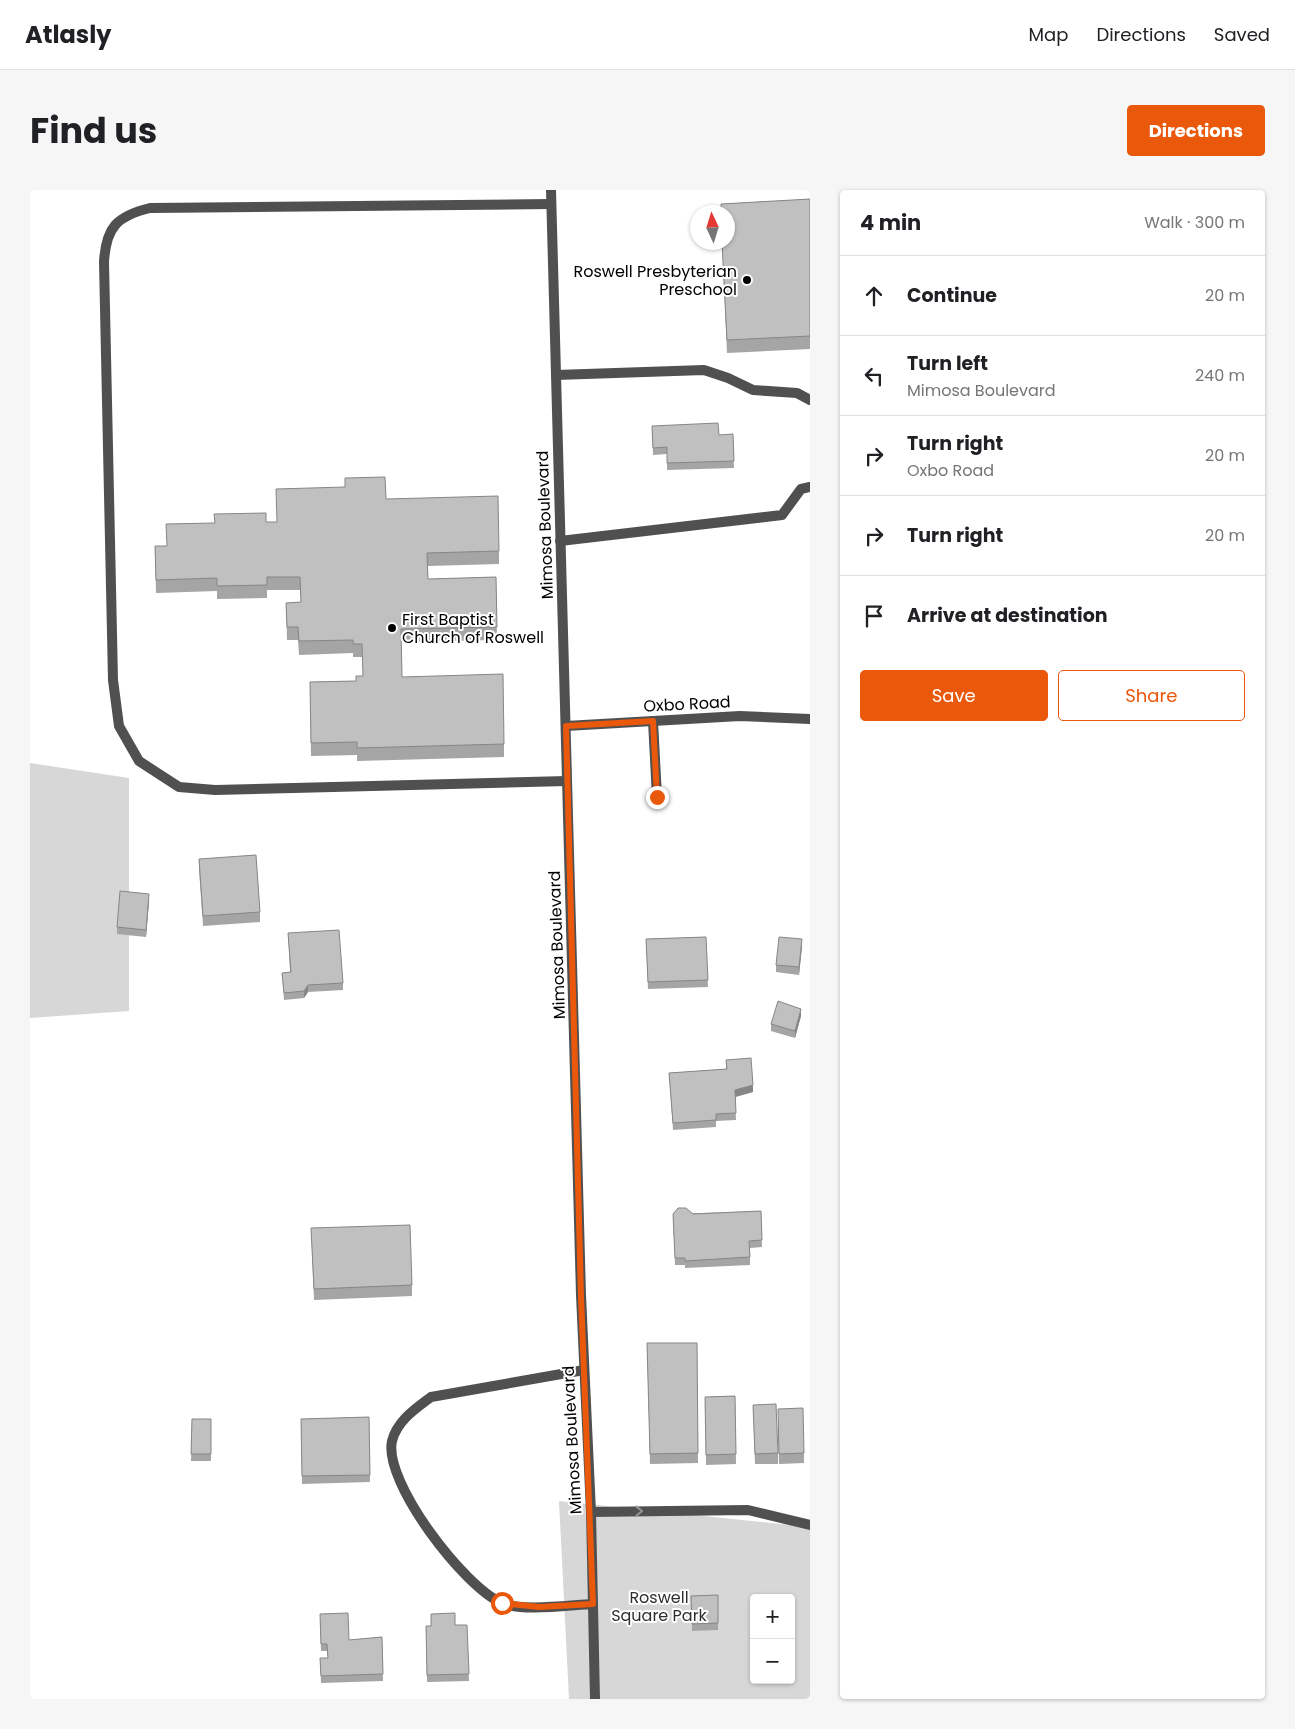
<!DOCTYPE html>
<meta charset="utf-8">
<style>
:root{--surface:#fff;--page:#f6f6f6;--text:#202124;--muted:#757577;--line:#e0e0e0;--accent:#ea580c}
body{margin:0;font-family:Poppins,sans-serif;background:var(--page);color:var(--text)}
.controls{position:absolute;right:15px;bottom:15px;display:grid;overflow:hidden;border-radius:5px;box-shadow:0 1px 4px #0004}
.controls button{width:45px;height:45px;display:grid;place-items:center;padding:0;border:0;border-bottom:1px solid var(--line);background:var(--surface);color:var(--text);font:25px sans-serif}
.compass{position:absolute;left:660px;top:15px;width:45px;height:45px;border-radius:50%;background:var(--surface);box-shadow:0 1px 4px #0004;rotate:356deg}
.stop{position:absolute;width:15px;height:15px;margin:-11px;border:4px solid #ea580c;border-radius:50%;background:#fff}
.stop.end{background:#ea580c;border-color:#fff;box-shadow:0 1px 5px #0008}
.list{margin:0;padding:0;list-style:none}
h2{display:flex;justify-content:space-between;align-items:center;height:65px;margin:0;padding:0 20px;font-size:21px}
h2 small{font-size:16px;font-weight:400;color:var(--muted)}
.list li{display:grid;grid-template-columns:32px 1fr auto;gap:15px;align-items:center;box-sizing:border-box;height:80px;padding:0 20px;border-top:1px solid var(--line)}
.list b{display:block;font-size:19px;white-space:nowrap}
.list p{margin:0;font-size:16px;white-space:nowrap;color:var(--muted)}
.list em{font-size:16px;font-style:normal;color:var(--muted)}
.actions{display:flex;gap:10px;padding:15px 20px}
.actions a{flex:1;padding:11px 0;border:1px solid var(--accent);border-radius:5px;text-align:center;font-size:18px;color:var(--accent)}
.actions .main{background:var(--accent);color:#fff}
.icon{flex:none;width:28px;height:28px;fill:none;stroke:currentColor;stroke-width:2;stroke-linecap:round;stroke-linejoin:round}
.map{position:relative;flex:none;width:780px;height:1509px;overflow:hidden;border-radius:5px}
header{display:flex;align-items:center;gap:30px;box-sizing:border-box;height:70px;padding:0 25px;background:var(--surface);border-bottom:1px solid var(--line)}
header strong{font-size:24px}
nav{display:flex;gap:28px;margin-inline-start:auto;font-size:18px}
.intro{display:flex;align-items:center;justify-content:space-between;box-sizing:border-box;height:120px;padding:0 30px}
h1{margin:0;font-size:35px}
.button{padding:12px 22px;border-radius:5px;background:var(--accent);color:#fff;font-size:18px;font-weight:700}
main{display:flex;gap:30px;padding:0 30px}
aside{flex:1;background:var(--surface);border-radius:5px;box-shadow:0 1px 4px #0004}
.map>svg:first-child{display:block}
</style>
<header>
<strong>Atlasly</strong>
<nav><a>Map</a><a>Directions</a><a>Saved</a></nav>
</header>
<div class="intro"><h1>Find us</h1><a class="button">Directions</a></div>
<main>
<div class="map">
<svg width="780" height="1509" viewBox="0 0 780 1509">
<rect width="100%" height="100%" fill="#fff"/>
<g fill="#d7d7d7" fill-rule="evenodd">
<path d="M0,573L99,588V821L0,828Z"/>
<path d="M529,1311L780,1337V1509H539ZM724,1408H761V1490H724Z"/>
</g>
<g fill="none" stroke-linecap="round" stroke-linejoin="round">
<g stroke="#505050" stroke-width="10">
<path d="M521,14L120,18C87,26 76,37 74,72L83,490L89,536L109,571L149,597L185,600L537,591"/>
<path d="M526,185L674,180L698,188L723,200L767,203L780,210"/>
<path d="M530,351L752,325L771,299L780,297"/>
<path d="M623,531L627,607"/>
<path d="M554,1180L401,1207C385,1219 367,1231 362,1251C353,1292 435,1398 472,1413C492,1422 540,1415 563,1414"/>
</g>
<g stroke="#505050" stroke-width="10">
<path d="M521,0L551,1105L561,1322L565,1509"/>
<path d="M536,536L710,526L780,529"/>
<path d="M561,1322L718,1320L780,1335"/>
</g>
</g>
<g fill="#a5a5a5">
<path d="M780,9V159L697,163L692,52H698V22H691V14Z"/>
<path d="M622,236L689,245L703,244L704,278L637,280V264L623,265Z"/>
<path d="M356,309L469,361V374L398,376V389L466,387L467,450L371,452L372,487L474,554V567L327,571V565L281,566L280,492L326,491L333,486L332,467H323V463L269,465L268,450H257L256,413L271,412L270,400H237V408L187,409V401L126,403L125,356H137L236,332H246Z"/>
<path d="M169,669L230,722V732L173,736L169,679Z"/>
<path d="M119,711L116,747L87,744V737Z"/>
<path d="M258,743L313,793V800L278,802L274,808L254,810L252,783L260,782Z"/>
<path d="M676,747L678,797L618,799L616,749Z"/>
<path d="M772,756L769,785L746,782V775Z"/>
<path d="M771,826L765,848L741,841V834Z"/>
<path d="M696,870L723,902L705,907L706,930L686,931V937L643,940L639,883L696,879Z"/>
<path d="M731,1021L732,1057L720,1058V1075L655,1078V1075H645L643,1024Z"/>
<path d="M281,1038L382,1095V1106L284,1110Z"/>
<path d="M617,1153H667L668,1273L620,1274Z"/>
<path d="M705,1206L706,1274L676,1275L675,1207Z"/>
<path d="M723,1215L748,1263V1274H725Z"/>
<path d="M339,1227L340,1292L272,1294L271,1229Z"/>
<path d="M162,1229H181V1271H161Z"/>
<path d="M748,1230L774,1263V1273L749,1274Z"/>
<path d="M688,1405V1440L662,1441L661,1406Z"/>
<path d="M290,1432L319,1450L352,1447L353,1491L291,1493L290,1468H298L297,1461H291Z"/>
<path d="M425,1435H437L439,1491L397,1492L396,1436Z"/>
</g>
<g fill="#868686">
<path d="M119,704V711L116,747V740Z"/>
<path d="M772,749V756L769,785V777Z"/>
<path d="M278,795V802L274,808V801Z"/>
<path d="M771,819V826L765,848V841Z"/>
<path d="M723,895V902L705,907V900Z"/>
</g>
<g fill="#c0c0c0" stroke="#868686">
<path d="M780,9V146L697,150L692,52H698V22H691V14Z"/>
<path d="M688,233L689,245L703,244L704,271L637,273V257L623,258L622,236Z"/>
<path d="M355,287L356,309L468,306L469,361L397,363L398,389L466,387L467,437L371,439L372,487L473,484L474,554L327,558V552L281,553L280,492L326,491V486H333L332,454H323V450L269,451L268,437H257L256,413L271,412L270,387H237V395L187,396V388L126,390L125,356H137L136,334L185,333L184,324L236,323V332H247L246,299L315,297V288Z"/>
<path d="M226,665L230,722L173,726L169,669Z"/>
<path d="M90,701L119,704L116,740L87,737Z"/>
<path d="M309,740L313,793L278,795L274,801L254,803L252,783L261,782L258,743Z"/>
<path d="M676,747L678,790L618,792L616,749Z"/>
<path d="M749,747L772,749L769,777L746,775Z"/>
<path d="M748,811L771,819L765,841L741,834Z"/>
<path d="M721,868L723,895L705,900L706,923L686,924V930L643,933L639,883L697,879L696,870Z"/>
<path d="M648,1018H656L663,1024L731,1021L732,1050L719,1051L720,1067L655,1071V1068H645L643,1024Z"/>
<path d="M380,1035L382,1095L284,1099L281,1038Z"/>
<path d="M617,1153H667L668,1263L620,1264Z"/>
<path d="M705,1206L706,1264L676,1265L675,1207Z"/>
<path d="M746,1214L748,1263L725,1264L723,1215Z"/>
<path d="M773,1218L774,1263L749,1264L748,1219Z"/>
<path d="M339,1227L340,1285L272,1286L271,1229Z"/>
<path d="M162,1229H181V1264H161Z"/>
<path d="M688,1405V1433L662,1434L661,1406Z"/>
<path d="M318,1423L319,1450L352,1447L353,1484L291,1486L290,1468H298L297,1454H291L290,1424Z"/>
<path d="M425,1423V1435H437L439,1484L397,1485L396,1436H401V1424Z"/>
</g>
<defs><path id="oneway-chevron" d="M-2-3.5L2.5 0L-2 3.5" fill="none" stroke-width="1.6" stroke-linecap="round" stroke-linejoin="round" transform="scale(1.25)"/></defs>
<use stroke="#969696" href="#oneway-chevron" transform="translate(609 1321) rotate(-1)"/>
<g fill="none" stroke-linecap="round" stroke-linejoin="round">
<path stroke="#ea580c" stroke-width="6" d="M472,1413L509,1417L563,1414L551,1106L536,536L623,531L627,607"/>
</g>
<g fill="#000" stroke="#fff" stroke-width="2">
<circle cx="717" cy="90" r="5"/>
<circle cx="362" cy="438" r="5"/>
</g>
<g text-anchor="middle" dominant-baseline="central" stroke-width="4" stroke-linejoin="round" paint-order="stroke">
<g font-size="16" fill="#000" stroke="#fff" text-anchor="end">
<text x="707" y="81">Roswell Presbyterian<tspan x="707" dy="18">Preschool</tspan></text>
<text x="372" y="429" text-anchor="start">First Baptist<tspan x="372" dy="18">Church of Roswell</tspan></text>
</g>
<g font-size="16" fill="#000" stroke="#fff">
<text transform="translate(515 335) rotate(-92)">Mimosa Boulevard</text>
<text transform="translate(657 514) rotate(-3)">Oxbo Road</text>
<text transform="translate(527 755) rotate(-92)">Mimosa Boulevard</text>
<text transform="translate(542 1250) rotate(-93)">Mimosa Boulevard</text>
</g>
<g font-size="16" fill="#2e2e2e" stroke="#fff">
<text x="629" y="1407">Roswell<tspan x="629" dy="18">Square Park</tspan></text>
</g>
</g>
</svg>
<div class="controls">
<button>+</button>
<button>−</button>
</div>
<svg class="compass" viewBox="-18 -18 36 36"><path d="M0-13l5 13h-10z" fill="#e53935"/><path d="M0 13l5-13h-10z" fill="#757577"/></svg>
<div class="stop" style="left:472px;top:1413px"></div>
<div class="stop end" style="left:627px;top:607px"></div>
</div>
<aside>
<h2>4 min<small>Walk · 300 m</small></h2>
<ul class="list">
<li><svg class="icon" aria-label="ahead" viewBox="0 0 24 24"><path d="M12 20V5M6 11l6-6 6 6"/></svg><div><b>Continue</b></div><em>20 m</em></li>
<li><svg class="icon" aria-label="left" viewBox="0 0 24 24"><path d="M17 20v-9H6M10 6l-5 5 5 5"/></svg><div><b>Turn left</b><p>Mimosa Boulevard</p></div><em>240 m</em></li>
<li><svg class="icon" aria-label="right" viewBox="0 0 24 24"><path d="M7 20v-9h11M14 6l5 5-5 5"/></svg><div><b>Turn right</b><p>Oxbo Road</p></div><em>20 m</em></li>
<li><svg class="icon" aria-label="right" viewBox="0 0 24 24"><path d="M7 20v-9h11M14 6l5 5-5 5"/></svg><div><b>Turn right</b></div><em>20 m</em></li>
<li><svg class="icon" aria-label="arrive" viewBox="0 0 24 24"><path d="M6 21V4h12l-3 4 3 4H6"/></svg><div><b>Arrive at destination</b></div></li>
</ul>
<div class="actions"><a class="main">Save</a><a>Share</a></div>
</aside>
</main>
